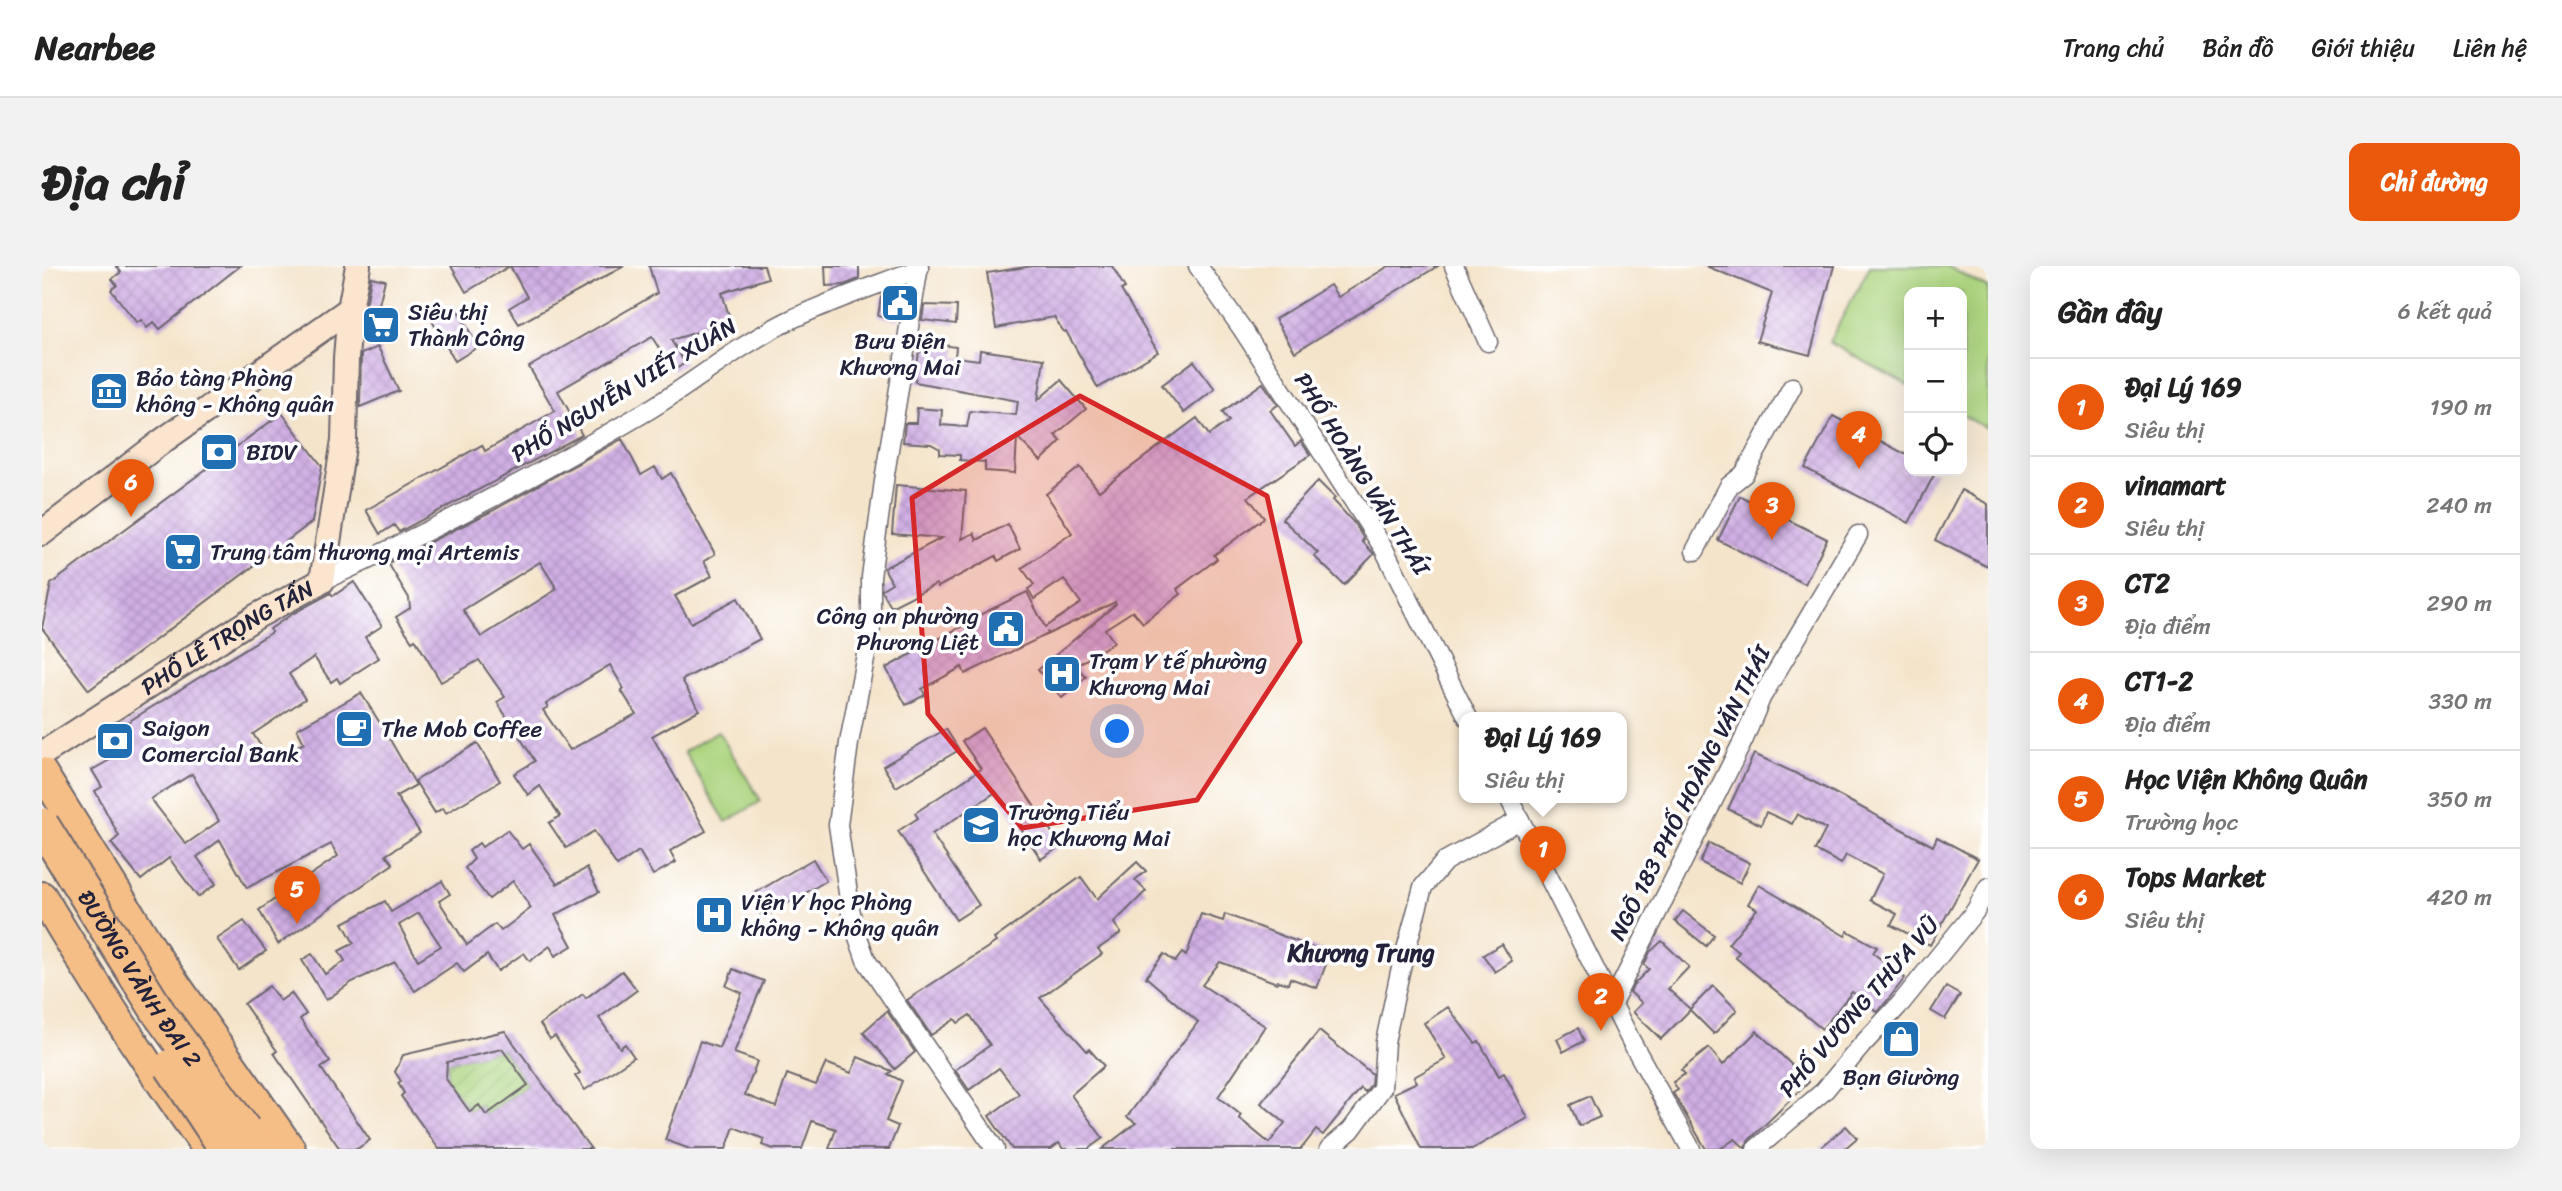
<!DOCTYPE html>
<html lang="vi">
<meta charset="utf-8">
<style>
:root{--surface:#fff;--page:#f2f2f2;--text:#222;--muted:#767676;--line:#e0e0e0;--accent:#ea580c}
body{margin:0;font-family:Sriracha,sans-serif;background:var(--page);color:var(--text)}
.controls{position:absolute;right:21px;top:21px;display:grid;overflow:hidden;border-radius:14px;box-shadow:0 7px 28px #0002}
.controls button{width:63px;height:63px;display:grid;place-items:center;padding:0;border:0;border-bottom:2px solid var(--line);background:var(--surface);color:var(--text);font:35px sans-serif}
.you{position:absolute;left:1076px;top:466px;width:24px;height:24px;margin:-18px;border:5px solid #fff;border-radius:50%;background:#1a73e8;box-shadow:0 0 0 10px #1a73e833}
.badge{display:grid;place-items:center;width:46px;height:46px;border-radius:50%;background:var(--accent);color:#fff;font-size:23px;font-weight:700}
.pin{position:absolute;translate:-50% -58px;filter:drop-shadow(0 2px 4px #0008)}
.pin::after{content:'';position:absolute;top:37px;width:24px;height:21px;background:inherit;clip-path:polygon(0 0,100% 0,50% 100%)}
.popup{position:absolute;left:1417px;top:446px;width:168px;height:91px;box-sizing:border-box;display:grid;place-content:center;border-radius:14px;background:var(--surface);filter:drop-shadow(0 2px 5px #0005);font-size:23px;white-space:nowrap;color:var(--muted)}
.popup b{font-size:26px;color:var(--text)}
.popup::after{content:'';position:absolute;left:50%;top:100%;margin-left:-14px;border:14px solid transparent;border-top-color:var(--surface)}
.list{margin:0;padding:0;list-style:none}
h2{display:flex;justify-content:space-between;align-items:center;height:91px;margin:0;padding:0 28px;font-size:30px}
h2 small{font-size:23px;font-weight:400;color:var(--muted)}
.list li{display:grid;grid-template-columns:46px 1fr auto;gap:21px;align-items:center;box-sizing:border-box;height:98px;padding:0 28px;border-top:2px solid var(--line)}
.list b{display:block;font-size:26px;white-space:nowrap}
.list p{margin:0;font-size:23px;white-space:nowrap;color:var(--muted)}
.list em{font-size:23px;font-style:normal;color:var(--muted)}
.icon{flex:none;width:38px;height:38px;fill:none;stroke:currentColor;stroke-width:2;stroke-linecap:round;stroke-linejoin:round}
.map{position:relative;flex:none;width:1946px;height:883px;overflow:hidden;border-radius:14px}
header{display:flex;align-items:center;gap:42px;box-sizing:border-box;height:98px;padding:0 35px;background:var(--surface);border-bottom:2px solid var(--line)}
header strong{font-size:33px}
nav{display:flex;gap:38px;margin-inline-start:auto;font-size:24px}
.intro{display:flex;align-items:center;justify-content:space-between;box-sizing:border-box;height:168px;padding:0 42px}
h1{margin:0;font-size:49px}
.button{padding:18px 32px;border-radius:14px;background:var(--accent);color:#fff;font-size:24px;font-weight:700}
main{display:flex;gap:42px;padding:0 42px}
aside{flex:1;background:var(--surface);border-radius:14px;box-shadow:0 7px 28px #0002}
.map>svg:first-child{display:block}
</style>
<header>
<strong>Nearbee</strong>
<nav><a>Trang chủ</a><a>Bản đồ</a><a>Giới thiệu</a><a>Liên hệ</a></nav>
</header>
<div class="intro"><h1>Địa chỉ</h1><a class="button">Chỉ đường</a></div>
<main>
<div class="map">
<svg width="1946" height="883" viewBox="0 0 1946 883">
<defs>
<pattern id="garden-furrows" width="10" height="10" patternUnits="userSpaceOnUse" patternTransform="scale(1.75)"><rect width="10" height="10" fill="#acd47f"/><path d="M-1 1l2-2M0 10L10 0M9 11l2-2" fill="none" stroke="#94b66f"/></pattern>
<pattern id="building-cross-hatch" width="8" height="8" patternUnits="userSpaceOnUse" patternTransform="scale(1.75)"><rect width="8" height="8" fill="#d0aee4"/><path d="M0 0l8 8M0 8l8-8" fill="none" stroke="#b295c4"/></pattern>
</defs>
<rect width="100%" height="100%" fill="#fff"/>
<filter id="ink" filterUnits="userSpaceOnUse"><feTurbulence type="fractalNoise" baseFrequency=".0143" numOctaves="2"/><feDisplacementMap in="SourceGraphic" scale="14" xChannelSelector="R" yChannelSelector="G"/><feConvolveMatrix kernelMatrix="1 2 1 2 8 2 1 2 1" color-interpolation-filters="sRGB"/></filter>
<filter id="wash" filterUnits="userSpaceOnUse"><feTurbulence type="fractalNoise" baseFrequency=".00686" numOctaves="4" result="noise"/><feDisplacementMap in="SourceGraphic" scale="28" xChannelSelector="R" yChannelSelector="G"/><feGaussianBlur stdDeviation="1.57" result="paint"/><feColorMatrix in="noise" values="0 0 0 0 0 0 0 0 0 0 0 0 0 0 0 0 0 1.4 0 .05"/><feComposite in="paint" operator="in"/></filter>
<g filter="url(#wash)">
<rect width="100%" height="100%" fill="#f4e4ca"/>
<g fill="#acd47f" stroke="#677b5d" stroke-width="2">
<path d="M1828,0H1905L1946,22V163L1920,149V26H1867V120L1787,76Z"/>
<path d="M676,465L719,535L684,556L642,486Z"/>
</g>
<path fill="url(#garden-furrows)" stroke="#677b5d" stroke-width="2" d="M460,783L486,819L444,849L437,839L428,846L404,813L405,796Z"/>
<g id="blocks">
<g fill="url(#building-cross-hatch)" fill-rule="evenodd">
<path d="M74,0H198L118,63L112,56L105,62L99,54L95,57L69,24L75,19L70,13L79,6Z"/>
<path d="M409,0H582L477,58L467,42L485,31L468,0L424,26Z"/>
<path d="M607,0H722L726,12L680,27L689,56L629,74L643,97L631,105L610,71L516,125L540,169L357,266L352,259L338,268L324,244L440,179L443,185L513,145L487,101L615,27Z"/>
<path d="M783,0H817V13L802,19L784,20Z"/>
<path d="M991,0H1070L1083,22L1079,24L1116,86L1056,122L1024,65L1022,66L1012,51L954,62L945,7Z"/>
<path d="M1347,0H1396L1253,86L1233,53L1288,19L1296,31Z"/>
<path d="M1664,0H1792L1768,89L1715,75L1730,27Z"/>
<path d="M329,11L343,14L336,42L324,40Z"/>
<path d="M858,25L861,27L856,54L836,50L839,31Z"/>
<path d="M882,39L915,40L914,58L880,54Z"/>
<path d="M415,43L436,81L413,95L390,55Z"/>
<path d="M882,76L914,81L913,91L937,94L938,84L1002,93L996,134L1019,114L1044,143L1013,169L1019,175L999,195L975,171L973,207L943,205V196L918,194V189L898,188V183L889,178L861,176L863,157H874L875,142L900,144L899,159L925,161L928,145L974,149L976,135L873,116L877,85L881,86Z"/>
<path d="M336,81L357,125L318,141L319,88Z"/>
<path d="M1152,95L1173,123L1142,147L1120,119Z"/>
<path d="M1221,117L1236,139L1228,144L1253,180L1259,175L1268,189L1206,231L1222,252L1172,289L1175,293L1135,323L1139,328L1101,357L1091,345L1063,363L1072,376L1034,400L1044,411L1020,432L996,404L1074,338L1073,336L1006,368L1005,365L1006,368L923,408L920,401L880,423L883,429L864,439L844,402L922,359L921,357L985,326L1003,361L1039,337L1022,313L992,333L986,323L992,319L980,302L1030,267L1004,228L1038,201L1057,225L1155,152L1167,169L1187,155L1180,146Z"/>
<path d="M240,147L280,200L270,256L47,424L0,362L9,318Z"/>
<path d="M1791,150L1867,190V205H1894L1867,257L1763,202Z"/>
<path d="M580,173L599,209L613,201L620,213L629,207L673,288L662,295L670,310L633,330L649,357L696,332L718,373L640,414L657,444L610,470L664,565L628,585L634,596L611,609L597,585L575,600L552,565L524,582L507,557L518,550L498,520L486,529L472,508L493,495L455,436L463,431L437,394L399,416L373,373L370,375L354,351L368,342L367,332L346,297L450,245ZM498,296L515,323L439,371L421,344ZM568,399L582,423L579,424L594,448L528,484L501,444L506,441L504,438Z"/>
<path d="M1276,215L1293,232L1291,234L1312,257L1322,273L1320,275L1332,288L1302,319L1272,290L1276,287L1240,253Z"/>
<path d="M854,219L924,225L920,273L932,267L935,274L966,258L978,283L956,295L954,290L896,321L894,318L849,341L840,325V323L850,317L842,302L900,272L850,268Z"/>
<path d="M1919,224L1946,238V301L1893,274Z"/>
<path d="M1698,230L1785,273L1763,318L1676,274Z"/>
<path d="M312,316L340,360L323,371L337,392L298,417L295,412L289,416L272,391L247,408L263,433L211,468L229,495L262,477L255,463L319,427L343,465L374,519L354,530L378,567L344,589L351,598L236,678L217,644L296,590L289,578L205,622L178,574L155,591L174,618L156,631L127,592L99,614L69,577L77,570L53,525L60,521L50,504L82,486L70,466L230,366L228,363L250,348L289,327L291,330ZM150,508L177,555L144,578L109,533Z"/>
<path d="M940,462L1019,580L999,593L954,526L890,568L937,639L914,654L856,565L876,552L873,547L939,503L920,475Z"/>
<path d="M904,463L917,484L854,521L841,500Z"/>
<path d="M435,477L458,515L404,547L401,542L393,547L373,515Z"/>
<path d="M1712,488L1770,515L1891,580L1895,571L1936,593L1888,679L1849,659L1855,648L1828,634L1841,608L1804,589L1799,598L1773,584L1784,563L1755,548L1750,558L1724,546L1719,559L1686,543Z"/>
<path d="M465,564L480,583L487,578L515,618L545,602L557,626L513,649L530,680L513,690L508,680L488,695L482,687L456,705L445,689L422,706L415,697L373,725L353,696L310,716L284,734L260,694L270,688L283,708L303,695L297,685L312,677L301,657L343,635L349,646L400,615L408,628L397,635L425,679L453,658L459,665L489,642L471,615L447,633L423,602L432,593L427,585L437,577L440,581ZM377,647L399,680L376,694L357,659Z"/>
<path d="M1667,577L1708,597L1698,617L1658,596Z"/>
<path d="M771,593L784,615L721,652L708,630Z"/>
<path d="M1095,596L1104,605L1093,614L1104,625L1072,657L1079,667L1056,683L1060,688L998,732L1045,785L1047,783L1062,800L1029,829L1061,872L1046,883H1021L1017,877L1009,883H970L947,850L977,828L957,802L927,824L913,804L948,779L928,749L916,757L913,753L889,769L865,734L954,676L952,673L1039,611L1055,633Z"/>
<path d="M1717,619L1803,670L1806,665L1835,681L1831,687L1863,712L1836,746L1810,726L1780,763L1693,691L1697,686L1686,678L1715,643L1706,638Z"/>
<path d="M1641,645L1672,669L1664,680L1633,655Z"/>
<path d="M1159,648L1181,655L1183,648L1288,688L1275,722L1248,712L1246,718L1236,715L1235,717L1178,696L1160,719L1223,760L1176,831L1199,849L1197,852L1227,877L1243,857L1219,837L1277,765L1330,808L1329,818L1323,826L1319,822L1281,869L1274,864L1259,883H1060L1094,857L1085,851L1156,756L1104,711L1122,688L1133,696L1140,687L1144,690Z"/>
<path d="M202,655L224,685L197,704L175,673Z"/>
<path d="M1620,675L1647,701L1626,723L1648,743L1671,720L1695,744L1672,768L1648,744L1619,773L1591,746L1600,737L1588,726L1592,718L1607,703L1602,699L1608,686Z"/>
<path d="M1460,678L1470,695L1453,706L1441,689Z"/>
<path d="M691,703L722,715L692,787L715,795L703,829L734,841L745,808L774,819L784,797L809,807L816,791L850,805L846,808L860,815L844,855L856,860L847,883H787L794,863L770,855L760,883H732L720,879L722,873L692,861L684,883H648L623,874L658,775L677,782L700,727L684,720Z"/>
<path d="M580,705L595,724L557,752L578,782L583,778L592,791L543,824L533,810L538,807L513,770L508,773L498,758L541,728L544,732Z"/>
<path d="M227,720L238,735L249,727L264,748L258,753L288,796L279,802L328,874L315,883H298L232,787L235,785L202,738Z"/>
<path d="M1904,721L1918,729L1903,753L1889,745Z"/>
<path d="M1406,741L1433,777L1437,775L1457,810L1462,807L1486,852L1430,883H1379L1352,827L1375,816L1372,811L1404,793L1382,757Z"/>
<path d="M845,745L873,786L853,803L821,766Z"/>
<path d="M1536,762L1542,775L1521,786L1515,773Z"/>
<path d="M463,765L522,847L549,883H397L359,830L362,827L356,817L359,815L353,806L361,789ZM460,783L486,819L444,849L437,839L428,846L404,813L405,796Z"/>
<path d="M1715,765L1767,816L1707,874L1703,882L1693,873L1678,883H1664L1631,827L1636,824L1631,816L1643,808L1639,804L1667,782L1681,799Z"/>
<path d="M1548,830L1558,851L1537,860L1528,839Z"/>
<path d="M1804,860L1815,872L1802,883H1777Z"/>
</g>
</g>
</g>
<g filter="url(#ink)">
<use href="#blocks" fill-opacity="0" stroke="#6c666d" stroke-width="2"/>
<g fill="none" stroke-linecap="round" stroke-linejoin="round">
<defs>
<g id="street">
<path d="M877,0L843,208L829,311V362L807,477L796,559L810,654L824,694L953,883"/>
<path d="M1156,0L1201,64L1341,281L1426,452"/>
<path d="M1412,0L1446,76"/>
<path d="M1653,285L1687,220L1702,208L1750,121"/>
<path d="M280,315C391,265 500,207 605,145C652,117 694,81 744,56C786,35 833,20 877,3"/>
<path d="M1467,532L1588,773L1649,883"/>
<path d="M1570,737L1702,473L1719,432L1816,269"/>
<path d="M1287,883L1309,864L1340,822L1343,776L1358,706L1381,621L1403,595L1478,554"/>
<path d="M1714,883L1782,825L1820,779L1859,737L1934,644L1946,621"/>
</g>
<g id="secondary">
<path d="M0,267L119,176L308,43"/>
<path id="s1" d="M0,488L215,350L280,315L302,174L304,92L308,43L316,0"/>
</g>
<g id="primary">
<path d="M0,506L117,694L249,883"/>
<path d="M0,630C52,717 106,801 165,883"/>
</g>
<path id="highway" d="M202,864L219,883"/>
</defs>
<use href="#street" stroke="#6c666d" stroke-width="21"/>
<use href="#secondary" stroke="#6c666d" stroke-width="28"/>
<use href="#primary" stroke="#6c666d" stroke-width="32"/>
<use href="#highway" stroke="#6c666d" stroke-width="37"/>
<use href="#street" stroke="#fff" stroke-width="18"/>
<use href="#secondary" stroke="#fbe5cf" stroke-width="24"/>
<use href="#primary" stroke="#f6be87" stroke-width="28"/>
<use href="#highway" stroke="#f6be87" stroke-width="33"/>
<defs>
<g id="highway-bridge">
<path id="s2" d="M0,559L117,747L202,864"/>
<path d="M129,800L182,880"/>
</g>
</defs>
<use href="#highway-bridge" stroke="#6c666d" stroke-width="37" stroke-linecap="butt"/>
<use href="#highway-bridge" stroke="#f6be87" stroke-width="33"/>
</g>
</g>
<path fill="#d62828" fill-opacity="0.2" stroke="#d62828" stroke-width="5" stroke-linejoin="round" d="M1038,130L1225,230L1258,376L1155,534L980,562L886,448L870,232Z"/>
<defs>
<symbol id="civic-square" viewBox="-11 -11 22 22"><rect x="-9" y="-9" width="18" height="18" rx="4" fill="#1f6fb2" stroke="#fff"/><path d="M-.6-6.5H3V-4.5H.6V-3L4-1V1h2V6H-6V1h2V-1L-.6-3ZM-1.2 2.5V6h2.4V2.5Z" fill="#fff"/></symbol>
<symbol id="supermarket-square" viewBox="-11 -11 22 22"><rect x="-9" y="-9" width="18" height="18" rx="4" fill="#1f6fb2" stroke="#fff"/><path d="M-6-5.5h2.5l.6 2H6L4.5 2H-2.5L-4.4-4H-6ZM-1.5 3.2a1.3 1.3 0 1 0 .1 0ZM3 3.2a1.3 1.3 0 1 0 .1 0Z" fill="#fff"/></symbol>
<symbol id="museum-square" viewBox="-11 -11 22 22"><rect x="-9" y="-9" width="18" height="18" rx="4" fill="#1f6fb2" stroke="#fff"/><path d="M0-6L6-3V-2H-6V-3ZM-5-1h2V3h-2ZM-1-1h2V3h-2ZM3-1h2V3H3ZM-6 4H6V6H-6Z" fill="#fff"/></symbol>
<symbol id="bank-square" viewBox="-11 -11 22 22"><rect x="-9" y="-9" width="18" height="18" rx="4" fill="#1f6fb2" stroke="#fff"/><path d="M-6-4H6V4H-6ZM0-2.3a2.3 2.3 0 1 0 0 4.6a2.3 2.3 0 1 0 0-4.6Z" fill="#fff"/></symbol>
<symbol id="hospital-square" viewBox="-11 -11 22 22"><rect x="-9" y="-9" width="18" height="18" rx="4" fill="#1f6fb2" stroke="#fff"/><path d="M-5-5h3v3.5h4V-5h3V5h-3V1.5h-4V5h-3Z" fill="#fff"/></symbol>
<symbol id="cafe-square" viewBox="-11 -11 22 22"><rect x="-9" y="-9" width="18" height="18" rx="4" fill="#1f6fb2" stroke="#fff"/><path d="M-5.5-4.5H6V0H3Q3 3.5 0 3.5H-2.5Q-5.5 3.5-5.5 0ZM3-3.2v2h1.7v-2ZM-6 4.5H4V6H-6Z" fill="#fff"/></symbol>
<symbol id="school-square" viewBox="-11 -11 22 22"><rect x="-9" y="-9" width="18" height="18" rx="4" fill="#1f6fb2" stroke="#fff"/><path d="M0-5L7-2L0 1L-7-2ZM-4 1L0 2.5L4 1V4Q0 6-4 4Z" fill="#fff"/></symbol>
<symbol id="shop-square" viewBox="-11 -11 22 22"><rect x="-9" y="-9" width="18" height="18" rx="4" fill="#1f6fb2" stroke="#fff"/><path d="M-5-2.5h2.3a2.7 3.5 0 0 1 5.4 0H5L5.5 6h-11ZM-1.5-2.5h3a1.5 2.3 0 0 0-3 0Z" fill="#fff"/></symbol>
</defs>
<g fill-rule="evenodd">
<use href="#civic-square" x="836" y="15" width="44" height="44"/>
<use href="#supermarket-square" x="317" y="37" width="44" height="44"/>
<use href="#museum-square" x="45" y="103" width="44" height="44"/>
<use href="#bank-square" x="155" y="164" width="44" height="44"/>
<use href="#supermarket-square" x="119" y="264" width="44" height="44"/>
<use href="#civic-square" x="942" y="341" width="44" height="44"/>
<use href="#hospital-square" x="998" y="386" width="44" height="44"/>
<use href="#cafe-square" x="290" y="441" width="44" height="44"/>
<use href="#bank-square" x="51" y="453" width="44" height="44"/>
<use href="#school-square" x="917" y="537" width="44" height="44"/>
<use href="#hospital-square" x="650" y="627" width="44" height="44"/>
<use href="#shop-square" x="1837" y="751" width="44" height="44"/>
</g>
<g text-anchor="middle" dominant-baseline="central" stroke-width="7" stroke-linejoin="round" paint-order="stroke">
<g font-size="23" fill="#22223b" stroke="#fff" text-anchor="start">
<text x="366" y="46">Siêu thị<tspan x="366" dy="26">Thành Công</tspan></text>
<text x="858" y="75" text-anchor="middle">Bưu Điện<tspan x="858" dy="26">Khương Mai</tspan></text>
<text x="94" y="112">Bảo tàng Phòng<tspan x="94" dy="26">không - Không quân</tspan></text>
<text x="204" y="186">BIDV</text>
<text x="168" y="286">Trung tâm thương mại Artemis</text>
<text x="937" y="350" text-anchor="end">Công an phường<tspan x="937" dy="26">Phương Liệt</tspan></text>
<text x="1047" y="395">Trạm Y tế phường<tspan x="1047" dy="26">Khương Mai</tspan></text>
<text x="100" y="462">Saigon<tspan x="100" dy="26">Comercial Bank</tspan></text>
<text x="339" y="463">The Mob Coffee</text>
<text x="966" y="546">Trường Tiểu<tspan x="966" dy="26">học Khương Mai</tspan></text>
<text x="699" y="636">Viện Y học Phòng<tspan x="699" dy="26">không - Không quân</tspan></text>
<text x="1859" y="811" text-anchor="middle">Bạn Giường</text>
</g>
<g font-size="23" fill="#22223b" stroke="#fff">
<text transform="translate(582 124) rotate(-31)">PHỐ NGUYỄN VIẾT XUÂN</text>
<text transform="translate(1320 208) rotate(58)">PHỐ HOÀNG VĂN THÁI</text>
<text stroke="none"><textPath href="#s1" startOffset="219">PHỐ LÊ TRỌNG TẤN</textPath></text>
<text transform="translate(1648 527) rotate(-63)">NGÕ 183 PHỐ HOÀNG VĂN THÁI</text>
<text stroke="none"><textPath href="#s2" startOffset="182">ĐƯỜNG VÀNH ĐAI 2</textPath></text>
<text transform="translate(1817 741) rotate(-49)">PHỐ VƯƠNG THỪA VŨ</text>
</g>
<g font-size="24" font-weight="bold" fill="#22223b" stroke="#fff">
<text x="1319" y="687">Khương Trung</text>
</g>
</g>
</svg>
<div class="controls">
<button>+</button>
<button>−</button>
<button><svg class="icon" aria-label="locate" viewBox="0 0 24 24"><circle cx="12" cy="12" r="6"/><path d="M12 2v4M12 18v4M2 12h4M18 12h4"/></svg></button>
</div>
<div class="you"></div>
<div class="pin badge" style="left:1501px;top:618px">1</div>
<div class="popup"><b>Đại Lý 169</b>Siêu thị</div>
<div class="pin badge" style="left:1559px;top:765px">2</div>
<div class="pin badge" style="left:1730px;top:274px">3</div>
<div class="pin badge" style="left:1817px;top:203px">4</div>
<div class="pin badge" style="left:255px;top:658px">5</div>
<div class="pin badge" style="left:89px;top:251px">6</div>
</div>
<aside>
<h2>Gần đây<small>6 kết quả</small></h2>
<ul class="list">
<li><span class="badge">1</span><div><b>Đại Lý 169</b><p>Siêu thị</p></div><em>190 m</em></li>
<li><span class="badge">2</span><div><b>vinamart</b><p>Siêu thị</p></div><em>240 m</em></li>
<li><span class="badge">3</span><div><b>CT2</b><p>Địa điểm</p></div><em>290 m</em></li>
<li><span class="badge">4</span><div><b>CT1-2</b><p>Địa điểm</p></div><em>330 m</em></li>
<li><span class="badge">5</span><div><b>Học Viện Không Quân</b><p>Trường học</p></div><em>350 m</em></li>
<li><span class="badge">6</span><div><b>Tops Market</b><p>Siêu thị</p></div><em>420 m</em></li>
</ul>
</aside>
</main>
